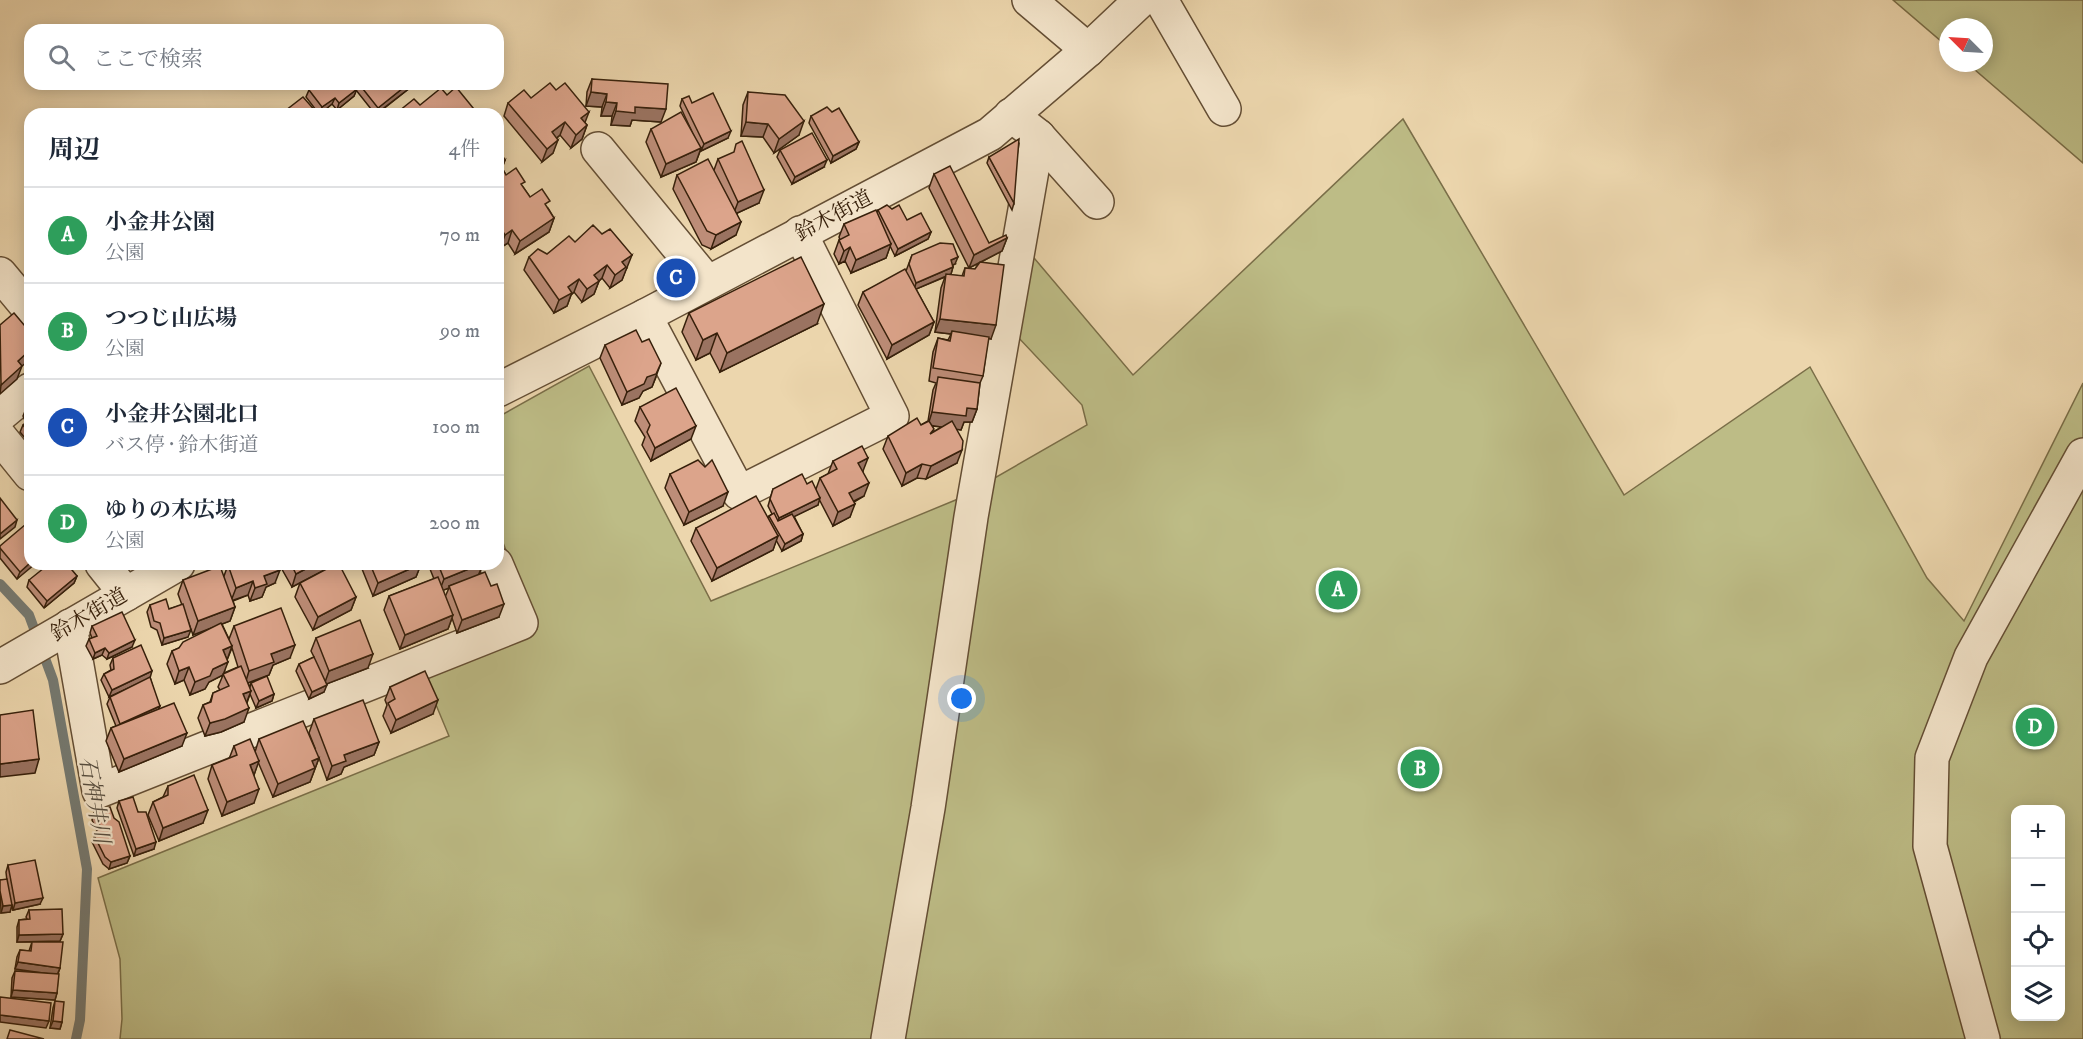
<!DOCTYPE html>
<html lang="ja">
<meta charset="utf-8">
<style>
:root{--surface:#fff;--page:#f6f6f7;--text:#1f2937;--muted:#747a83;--line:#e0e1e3;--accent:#d93025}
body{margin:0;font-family:"IM FELL DW Pica","Noto Serif JP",serif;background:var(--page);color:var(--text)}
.controls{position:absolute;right:18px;bottom:18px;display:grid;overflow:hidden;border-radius:12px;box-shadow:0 3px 15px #0003}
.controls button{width:54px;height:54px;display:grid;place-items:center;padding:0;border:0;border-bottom:2px solid var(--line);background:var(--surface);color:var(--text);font:30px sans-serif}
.compass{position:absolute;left:1939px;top:18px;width:54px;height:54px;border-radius:50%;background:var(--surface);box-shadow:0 3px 15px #0003;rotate:294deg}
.you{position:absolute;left:962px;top:699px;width:21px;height:21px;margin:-15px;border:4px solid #fff;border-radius:50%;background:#1a73e8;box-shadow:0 0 0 9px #1a73e833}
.badge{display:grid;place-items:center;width:39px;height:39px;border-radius:50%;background:var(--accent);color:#fff;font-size:20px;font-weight:700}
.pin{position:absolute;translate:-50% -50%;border:3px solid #fff;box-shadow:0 2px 6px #0006}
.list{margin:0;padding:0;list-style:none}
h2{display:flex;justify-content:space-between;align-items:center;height:78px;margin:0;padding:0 24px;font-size:26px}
h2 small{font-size:20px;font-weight:400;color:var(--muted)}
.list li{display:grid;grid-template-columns:39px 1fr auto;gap:18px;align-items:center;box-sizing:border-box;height:96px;padding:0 24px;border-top:2px solid var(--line)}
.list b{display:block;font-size:22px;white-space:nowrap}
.list p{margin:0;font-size:20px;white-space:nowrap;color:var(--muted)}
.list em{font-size:20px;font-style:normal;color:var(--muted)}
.icon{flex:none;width:33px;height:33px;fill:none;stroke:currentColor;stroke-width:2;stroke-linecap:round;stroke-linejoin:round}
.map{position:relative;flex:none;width:2083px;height:1039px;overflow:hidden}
.search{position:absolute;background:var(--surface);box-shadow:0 3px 15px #0003;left:24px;top:24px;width:480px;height:66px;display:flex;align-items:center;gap:15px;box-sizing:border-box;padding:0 21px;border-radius:18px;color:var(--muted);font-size:22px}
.panel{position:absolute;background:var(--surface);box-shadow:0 3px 15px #0003;left:24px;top:108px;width:480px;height:462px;border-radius:18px}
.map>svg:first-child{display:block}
</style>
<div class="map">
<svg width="2083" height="1039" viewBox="0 0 2083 1039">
<rect width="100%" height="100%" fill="#ecd6ad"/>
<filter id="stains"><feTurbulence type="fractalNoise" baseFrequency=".00333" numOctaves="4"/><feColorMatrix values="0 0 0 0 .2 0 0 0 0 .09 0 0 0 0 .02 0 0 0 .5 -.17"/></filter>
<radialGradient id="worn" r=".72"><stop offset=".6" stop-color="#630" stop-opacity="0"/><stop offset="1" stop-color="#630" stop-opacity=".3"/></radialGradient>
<g fill="#bdbc86" stroke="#7a6e48" stroke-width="1.5" fill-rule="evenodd">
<path d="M1893,0H2083V163L1967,63H1984V27H1948V47Z"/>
<path d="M1403,119L1624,495L1810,367L1927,578L1964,621L2083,383V1039H120L122,1019L120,959L98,878L449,736L424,676L537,629L498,530V417L589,366L711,601L958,499L1087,425L1082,405L1016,335L1029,252L1133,375ZM2016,810H2060V1016H2016Z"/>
</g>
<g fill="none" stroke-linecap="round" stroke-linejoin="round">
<path stroke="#757a72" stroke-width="10" d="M0,584L29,615L53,680L87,869L80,1020L76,1039"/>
<defs>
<g id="minor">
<path d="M1029,0L1088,50"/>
<path d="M1161,0L1224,109"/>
<path d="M1038,136L1097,202"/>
<path d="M598,149L707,282"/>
<path d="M0,274L30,310"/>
<path d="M645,316L739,493L892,416L800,233"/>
<path d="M498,390L645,316L990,134L1088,50L1141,0"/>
<path d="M0,415L30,390"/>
<path d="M0,437L30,474"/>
<path d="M102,564L126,594"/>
<path d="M70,626L99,791L521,623L496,564"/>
<path d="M0,667L178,564"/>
<path d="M888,1039L928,808L971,517L1038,136L1011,115"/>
<path d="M1983,1039L1930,846L1932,758L1971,657L2083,455"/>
</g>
</defs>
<use href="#minor" stroke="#644e34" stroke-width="36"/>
<use href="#minor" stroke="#f3e4ca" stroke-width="33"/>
</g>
<g fill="#bd8d78" stroke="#37200b" stroke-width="1.5" fill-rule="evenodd">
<path d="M592,79L661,122L632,120L630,126L611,125L612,116H601L602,107L586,106L587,92Z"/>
<path d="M316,84H412L411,87L377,114H375L356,90L354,96L337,110L332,104L319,114L306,97L309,90Z"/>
<path d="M748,92L799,135L774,153L763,137L741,136L743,105Z"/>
<path d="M531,98L585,123L587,125L582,139L571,148L560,135L557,138L553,153L542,162L504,116L508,103Z"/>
<path d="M682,99L692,103L728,138L701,151V149L696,162L661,177L646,142L651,129L694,136L680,106Z"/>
<path d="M811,116L859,142L856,149L831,163L809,123Z"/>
<path d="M498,149L505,160L502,168L506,175L523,187L530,197L548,208L554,218L549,232L515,254L508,243L500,248L498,245Z"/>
<path d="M780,150L824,167L792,184L777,157Z"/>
<path d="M989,157L1014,203L1012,210L987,163Z"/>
<path d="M718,159L759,203L737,213L736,235L711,249L702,245L673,189L677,175L714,170Z"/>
<path d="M934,174L989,243L1007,238L1002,251L981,262L991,339L988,338L983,376L980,383L977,409L972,422H964L961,430L956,429L957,463L926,479L917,478L902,486L883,449L888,436L921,425L928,421L933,390L936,383L929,381L933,352L938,338L948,340L951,334L935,332L941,288L945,277L916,289L934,322L929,335L887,359L858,305L863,292L906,271L912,255L955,264L953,265V267L951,274L949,275L962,276L965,268L975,269L979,263L969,268L929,188ZM932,426L942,427L933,432Z"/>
<path d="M878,210L907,220L931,232L928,239L895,256L890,246L886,258L851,273L845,261L839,264L834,254L839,240H840L839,237L844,224L877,212Z"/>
<path d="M575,242L627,268L626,269L622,280L610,288L602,278L599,281L594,294L582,302L574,292L571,295L567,306L554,313L524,270L529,257L547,254Z"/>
<path d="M689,313L817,324L720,372L710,353L696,360L682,332Z"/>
<path d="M605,345L656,377L652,387L643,391L639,398L622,405L600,358Z"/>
<path d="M30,406V444L20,432L23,425L26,423L23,416L26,409Z"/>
<path d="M640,407L691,439L651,461L642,445L645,437L635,421Z"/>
<path d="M833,461L863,471L864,496L854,502L850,517L833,526L819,499L818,505L794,516L803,534L801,541L782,551L776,540L773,550L712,581L691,541L696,528L768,518L769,516L772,514L768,506L773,489L807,484L816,489L820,478L828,474Z"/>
<path d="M670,474L723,506L684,525L665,488Z"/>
<path d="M0,546L30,564L17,579L0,558Z"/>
<path d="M279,564H336L292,587Z"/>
<path d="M360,564H421L416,577L373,596Z"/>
<path d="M428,564H483L479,575L499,617L457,633L452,618L448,629L400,649L384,610L389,596L434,579ZM449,588L445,597L443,590Z"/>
<path d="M228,565L275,583L266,587L262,597L250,601L248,595L233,601L235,607L230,621L222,624L229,639L234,626L290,658L273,665L269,675L248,683L250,687L251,683L274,694L272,701L256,708L250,694L247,703L244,722L221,732L205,736L198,718L203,705L210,702L213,693L220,690L218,687L223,675L209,682L205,689L190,695L184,680L175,684L167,664L172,651L179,648L216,626L193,635L187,618L188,637L162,645L157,630L151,627L147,612L150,605L169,609L182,605L178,594L183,580L224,576ZM232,648L238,667L224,673L227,660Z"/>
<path d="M77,576L74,583L44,608L27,587L29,580Z"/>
<path d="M300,583L356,597L351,610L313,630L295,597Z"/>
<path d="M92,626L132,647L107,659L102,655L93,659L86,646L89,639L92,638L90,633Z"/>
<path d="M316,638L368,668L326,684L324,692L309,699L296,671L299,664L314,657L311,651Z"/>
<path d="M113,658L150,677L159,709L182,746L119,772L106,741L111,728L116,726L107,704L110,697L130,687L109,697L101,680L104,674L111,670L110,665Z"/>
<path d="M390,687L433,714L391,733L383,716L387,705L385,700Z"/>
<path d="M314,719L379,742L374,755L344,767L341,774L327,780L319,758L310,782L273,797L258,762L254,775V803L222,816L208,779L212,765L229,759L234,746L255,752L259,739L315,748L309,733Z"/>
<path d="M168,786L203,823L159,841L148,815L153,802L163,797Z"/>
<path d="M119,801L138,812L154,849L134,856L117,808Z"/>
<path d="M94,813L130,856L127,863L109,869L103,864L92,842L97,831L92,820Z"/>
<path d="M8,865L40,904L13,910L12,905L10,912L1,913L0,880L7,881L6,872Z"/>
<path d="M29,910L63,934L60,941L36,942L60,968L58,974L57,993L55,1000L11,997L12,978L15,971L40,973L15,969L17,957L20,950L29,951L32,942H17V927L19,920L27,919L26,917Z"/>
<path d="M55,1001L62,1022L60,1029L50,1028L53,1008Z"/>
</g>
<g fill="#9a7361" stroke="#37200b" stroke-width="1.5">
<path d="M408,84H412L411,87L376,114L378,108Z"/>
<path d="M357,89L354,96L337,110L339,103Z"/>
<path d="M591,92L607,94L602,107L586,106Z"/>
<path d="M335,98L332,104L320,114L322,107Z"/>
<path d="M606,102L617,103L612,116H601Z"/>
<path d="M635,107L666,109L661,122L632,120L630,126L611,125L616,111Z"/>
<path d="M589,112L584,125L581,118Z"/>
<path d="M804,121L799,135L774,153L779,139Z"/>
<path d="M565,122L560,135L547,146L552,132Z"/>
<path d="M746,122L768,124L763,137L741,136Z"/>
<path d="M587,125L582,139L571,148L576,135Z"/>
<path d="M731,131L728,138L701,151L704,144Z"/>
<path d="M558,140L553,153L542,162L547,149Z"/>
<path d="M859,142L856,149L831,163L833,156Z"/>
<path d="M701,148L696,162L661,177L666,164Z"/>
<path d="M505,160L500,174V164Z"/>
<path d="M827,160L824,167L792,184L795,177Z"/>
<path d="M764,190L759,203L733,215L738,202Z"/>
<path d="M554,218L549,232L515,254L520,241Z"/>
<path d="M741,222L736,235L711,249L716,235Z"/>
<path d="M512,230L508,243L500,248L505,235Z"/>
<path d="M931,232L928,239L895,256L898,249Z"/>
<path d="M1007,238L1002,251L969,268L974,255Z"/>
<path d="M891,244L886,258L851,273L856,260Z"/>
<path d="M850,247L845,261L839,264L844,251Z"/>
<path d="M632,255L622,280L610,288L615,275L622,262Z"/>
<path d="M958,257L955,264L948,267L951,260Z"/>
<path d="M607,265L602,278L599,281L594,294L582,302L587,289L594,275Z"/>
<path d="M953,267L951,274L914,290L916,283Z"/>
<path d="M579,279L574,292L571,295L567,306L554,313L559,300L568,287Z"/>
<path d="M824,304L817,324L720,372L727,353Z"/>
<path d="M940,319L996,325L991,339L951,334L952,331L951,334L935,332Z"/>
<path d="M934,322L929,335L887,359L892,345Z"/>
<path d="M717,333L710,353L696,360L703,340Z"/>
<path d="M30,350V360L22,366L17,379L0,394L1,385L18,361Z"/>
<path d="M661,363L652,387L643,391L639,398L622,405L627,392L647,377Z"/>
<path d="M967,408L977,409L972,422H964L961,430L928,425L932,412Z"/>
<path d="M696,426L691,439L651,461L655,448Z"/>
<path d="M962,450L957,463L926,479L931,466Z"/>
<path d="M868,458L863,471L854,477L858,463Z"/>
<path d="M922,464L917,478L902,486L906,473Z"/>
<path d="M869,483L864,496L844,506L849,493Z"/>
<path d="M728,492L723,506L684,525L689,512Z"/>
<path d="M820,498L818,505L777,525L779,518Z"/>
<path d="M855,504L850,517L833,526L838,512Z"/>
<path d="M17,520L15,527L0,539V534Z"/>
<path d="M803,534L801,541L782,551L785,544Z"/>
<path d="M778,536L773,550L712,581L717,568Z"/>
<path d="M30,563V564H35L17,579L20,572Z"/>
<path d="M315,564H336L292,587L296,574Z"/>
<path d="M421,564L416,577L373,596L378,583Z"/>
<path d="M481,564H483L478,576L449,586V588L439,592L444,579Z"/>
<path d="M280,570L275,583L266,587L262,597L250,601L255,588L264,576Z"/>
<path d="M77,576L74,583L44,608L47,601Z"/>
<path d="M253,581L248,595L231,601L236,588Z"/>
<path d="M356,597L351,610L313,630L318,617Z"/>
<path d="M504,604L499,617L457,633L462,620Z"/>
<path d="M235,607L230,621L193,635L198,621Z"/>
<path d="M453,615L448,629L400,649L405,635Z"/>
<path d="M191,630L188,637L162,645L164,638Z"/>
<path d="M135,640L132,647L107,659L109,653Z"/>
<path d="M295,645L290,658L273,665L269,675L245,684L249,671L271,654Z"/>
<path d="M232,646L227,660L223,650Z"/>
<path d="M105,648L102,655L93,659L95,653Z"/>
<path d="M373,654L368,668L324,685L329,671Z"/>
<path d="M228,662L223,675L209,682L205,689L190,695L195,682L213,669Z"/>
<path d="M189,667L184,680L175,684L179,671Z"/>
<path d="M152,671L150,678L109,697L112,690Z"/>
<path d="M327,685L324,692L309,699L312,692Z"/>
<path d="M251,691L246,704L243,694Z"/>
<path d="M274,694L272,701L256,708L259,701Z"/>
<path d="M438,700L433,714L391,733L396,720Z"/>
<path d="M160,706L157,713L120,724Z"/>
<path d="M249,708L244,722L221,732L205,736L210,723Z"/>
<path d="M187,733L182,746L119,772L124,759Z"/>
<path d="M379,742L374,755L344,767L341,774L327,780L332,766L344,755Z"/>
<path d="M319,758L310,782L273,797L278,784L312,761Z"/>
<path d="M39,759L35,773L0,777V764Z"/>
<path d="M259,761L254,775L250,765Z"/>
<path d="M259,789L254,803L222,816L227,802Z"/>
<path d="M208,810L203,823L159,841L163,828Z"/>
<path d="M156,842L154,849L134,856L136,849Z"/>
<path d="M130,856L127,863L109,869L111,862Z"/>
<path d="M43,898L40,904L13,910L15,903Z"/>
<path d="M12,905L10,912L1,913L3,906Z"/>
<path d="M63,934L60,941L17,942L19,935Z"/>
<path d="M18,962L60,968L57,975L15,969Z"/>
<path d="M13,990L57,993L55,1000L11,997Z"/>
<path d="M0,1015L49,1021L46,1028L0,1022Z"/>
<path d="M53,1021L62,1022L60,1029L50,1028Z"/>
</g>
<g fill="#dca48b" stroke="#37200b" stroke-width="1.5">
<path d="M592,79L668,84L666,109L635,107V113L616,111L617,103L606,102L607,94L591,92Z"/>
<path d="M550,83L556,90L565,83L589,112L581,118L587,125L576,135L565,122L552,132L558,140L547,149L508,103L524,90L531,98Z"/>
<path d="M316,84H353L357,89L339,103L335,98L322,107L309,90Z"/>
<path d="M359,84H408L378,108Z"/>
<path d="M456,87L478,114H402L399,111L414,99L420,105L441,88L447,95Z"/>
<path d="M748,92L785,95L804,121L779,139L768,124L746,122Z"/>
<path d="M713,93L731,131L704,144L682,99L689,96L692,103Z"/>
<path d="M303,97L318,114H281Z"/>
<path d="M827,107L832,112L839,108L859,142L833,156L811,116Z"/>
<path d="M681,112L701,148L666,164L651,129Z"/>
<path d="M812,133L827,160L795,177L780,150Z"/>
<path d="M1019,139L1014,203L989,157Z"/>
<path d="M742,141L764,190L738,202L718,159L734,152L736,144Z"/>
<path d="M498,149L505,160L500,164L506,175L516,168L525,182L521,184L530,197L542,189L550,201L545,204L554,218L520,241L512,230L505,235L498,224Z"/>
<path d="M708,159L741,222L716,235L707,231L677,175Z"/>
<path d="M950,166L989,243L1006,235L1007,238L974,255L934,174Z"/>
<path d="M887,205L892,209L899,205L907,220L921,213L931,232L898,249L878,210Z"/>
<path d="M876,210L891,244L856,260L850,247L844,251L839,240L849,235L844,224Z"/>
<path d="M593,225L602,234L610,229L632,255L622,262L626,267L615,275L607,265L594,275L599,281L587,289L579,279L568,287L572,293L559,300L529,257L538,249L547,254L569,236L575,242Z"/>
<path d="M940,243L953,244L958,257L951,260L953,267L916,283L909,264L912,255Z"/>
<path d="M801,257L824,304L727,353L717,333L703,340L689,313Z"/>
<path d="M980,262L1004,265L996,325L940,319L946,274L964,276L965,268L975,269Z"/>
<path d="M905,269L934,322L892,345L863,292Z"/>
<path d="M14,313L30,332V350L18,361L22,366L1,385L0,325Z"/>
<path d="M636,330L642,342L649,339L661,363L656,374L647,377L644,384L627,392L605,345Z"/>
<path d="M952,331L989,337L983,376L933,368L938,338L950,341Z"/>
<path d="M938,377L980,383L977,409L967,408L966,416L932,412Z"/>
<path d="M676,388L696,426L655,448L647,432L650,425L640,407Z"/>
<path d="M30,406V434L23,425L30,419L26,409Z"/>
<path d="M917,418L921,425L929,421L934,429L930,434L952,421L963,441L962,450L931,466L922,464L906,473L888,436Z"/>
<path d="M862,446L868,458L858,463L869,483L849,493L855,504L838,512L820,478L837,469L833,461Z"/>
<path d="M698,460L705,467L712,460L728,492L689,512L670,474Z"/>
<path d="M802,474L807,484L812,481L820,498L779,518L770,499L773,489Z"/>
<path d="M756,496L778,536L717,568L696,528Z"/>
<path d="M0,498L17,520L0,534Z"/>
<path d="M774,513L778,521L792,514L803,534L785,544L769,516Z"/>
<path d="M26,524L30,529V563L20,572L0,548V546Z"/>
<path d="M49,564H67L77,576L47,601L29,580Z"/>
<path d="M230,564H278L280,570L264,576L267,584L255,588L253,581L236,588L228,565Z"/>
<path d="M291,564H315L296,574Z"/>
<path d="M336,564H339L356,597L318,617L300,583Z"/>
<path d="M370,564H421L378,583Z"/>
<path d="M438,564H481L444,579Z"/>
<path d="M220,566L235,607L198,621L183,580Z"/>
<path d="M485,572L491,586L497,584L504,604L462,620L449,586Z"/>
<path d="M438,577L453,615L405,635L389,596Z"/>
<path d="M166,599L169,609L183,604L191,630L164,638L160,623L154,621L150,605Z"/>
<path d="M281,608L295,645L271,654L274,662L249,671L234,626Z"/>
<path d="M122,612L135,640L109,653L105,648L95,653L89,639L97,636L92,626Z"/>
<path d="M360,620L373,654L329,671L316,638Z"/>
<path d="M221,623L232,646L223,650L228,662L213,669L210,676L195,682L189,667L179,671L172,651L179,648L183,642Z"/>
<path d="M141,645L152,671L112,690L104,674L114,669L113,658Z"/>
<path d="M314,657L327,685L312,692L299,664Z"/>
<path d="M241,666L251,691L243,694L249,708L225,719L210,723L203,705L211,702L213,693L229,686L223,674Z"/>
<path d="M425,671L438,700L396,720L388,703L395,699L390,687Z"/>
<path d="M267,676L274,694L259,701L251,683Z"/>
<path d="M150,677L160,706L120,724L110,697Z"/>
<path d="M363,700L379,742L344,755L346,761L332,766L314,719Z"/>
<path d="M174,703L187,733L124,759L111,728Z"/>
<path d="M33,710L39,759L0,764V715Z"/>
<path d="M303,721L319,758L312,761L315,768L278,784L259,739Z"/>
<path d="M250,739L259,761L250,765L259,789L227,802L212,765L237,755L234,746Z"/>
<path d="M194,775L208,810L163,828L153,802L168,795V786Z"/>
<path d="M133,797L138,812H146L156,842L136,849L119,801Z"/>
<path d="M110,807L114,818L119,822L130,856L111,862L105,857L94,835L100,826L94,813Z"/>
<path d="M35,860L43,898L15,903L8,865Z"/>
<path d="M7,879L12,905L3,906L0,891V880Z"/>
<path d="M62,909L63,934L19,935V920L30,919L29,910Z"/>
<path d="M32,942H63L60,968L18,962L20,950L31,951Z"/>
<path d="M15,971L59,974L57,993L13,990Z"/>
<path d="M0,997L51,1003L49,1021L0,1015Z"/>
<path d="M55,1001L64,1002L62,1022L53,1021Z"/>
<path d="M10,1030L44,1039H7Z"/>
</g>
<g text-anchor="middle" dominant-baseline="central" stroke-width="4.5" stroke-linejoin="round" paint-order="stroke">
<g font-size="21" fill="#37200b" stroke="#f3e4ca">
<text transform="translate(834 216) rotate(-28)">鈴木街道</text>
<text transform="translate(89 615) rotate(-30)">鈴木街道</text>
</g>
<g font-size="22" font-style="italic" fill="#564d3f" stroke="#f3e4ca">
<text transform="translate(94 800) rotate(80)">石神井川</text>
</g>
</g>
<rect width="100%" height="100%" filter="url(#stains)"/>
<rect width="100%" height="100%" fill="url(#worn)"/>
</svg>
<div class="controls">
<button>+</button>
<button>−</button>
<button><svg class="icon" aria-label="locate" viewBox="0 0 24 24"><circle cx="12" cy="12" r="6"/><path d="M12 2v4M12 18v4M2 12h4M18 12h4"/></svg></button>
<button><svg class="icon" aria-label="layers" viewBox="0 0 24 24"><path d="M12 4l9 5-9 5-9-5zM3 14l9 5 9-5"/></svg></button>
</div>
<svg class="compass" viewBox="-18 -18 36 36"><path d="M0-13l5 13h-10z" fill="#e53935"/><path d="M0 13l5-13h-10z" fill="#747a83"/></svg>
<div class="you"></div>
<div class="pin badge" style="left:1338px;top:590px;background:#2e9e5b">A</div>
<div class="pin badge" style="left:1420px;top:769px;background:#2e9e5b">B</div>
<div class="pin badge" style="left:676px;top:278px;background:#1a4fb4">C</div>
<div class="pin badge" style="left:2035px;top:727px;background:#2e9e5b">D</div>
<div class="search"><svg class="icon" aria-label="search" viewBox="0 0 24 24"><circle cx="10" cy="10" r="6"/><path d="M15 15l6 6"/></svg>ここで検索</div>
<section class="panel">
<h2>周辺<small>4件</small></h2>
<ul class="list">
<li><span class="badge" style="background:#2e9e5b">A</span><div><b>小金井公園</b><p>公園</p></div><em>70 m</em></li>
<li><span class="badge" style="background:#2e9e5b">B</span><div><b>つつじ山広場</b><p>公園</p></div><em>90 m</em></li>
<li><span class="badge" style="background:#1a4fb4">C</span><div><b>小金井公園北口</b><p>バス停 · 鈴木街道</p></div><em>100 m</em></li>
<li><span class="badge" style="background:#2e9e5b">D</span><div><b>ゆりの木広場</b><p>公園</p></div><em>200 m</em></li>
</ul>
</section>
</div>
